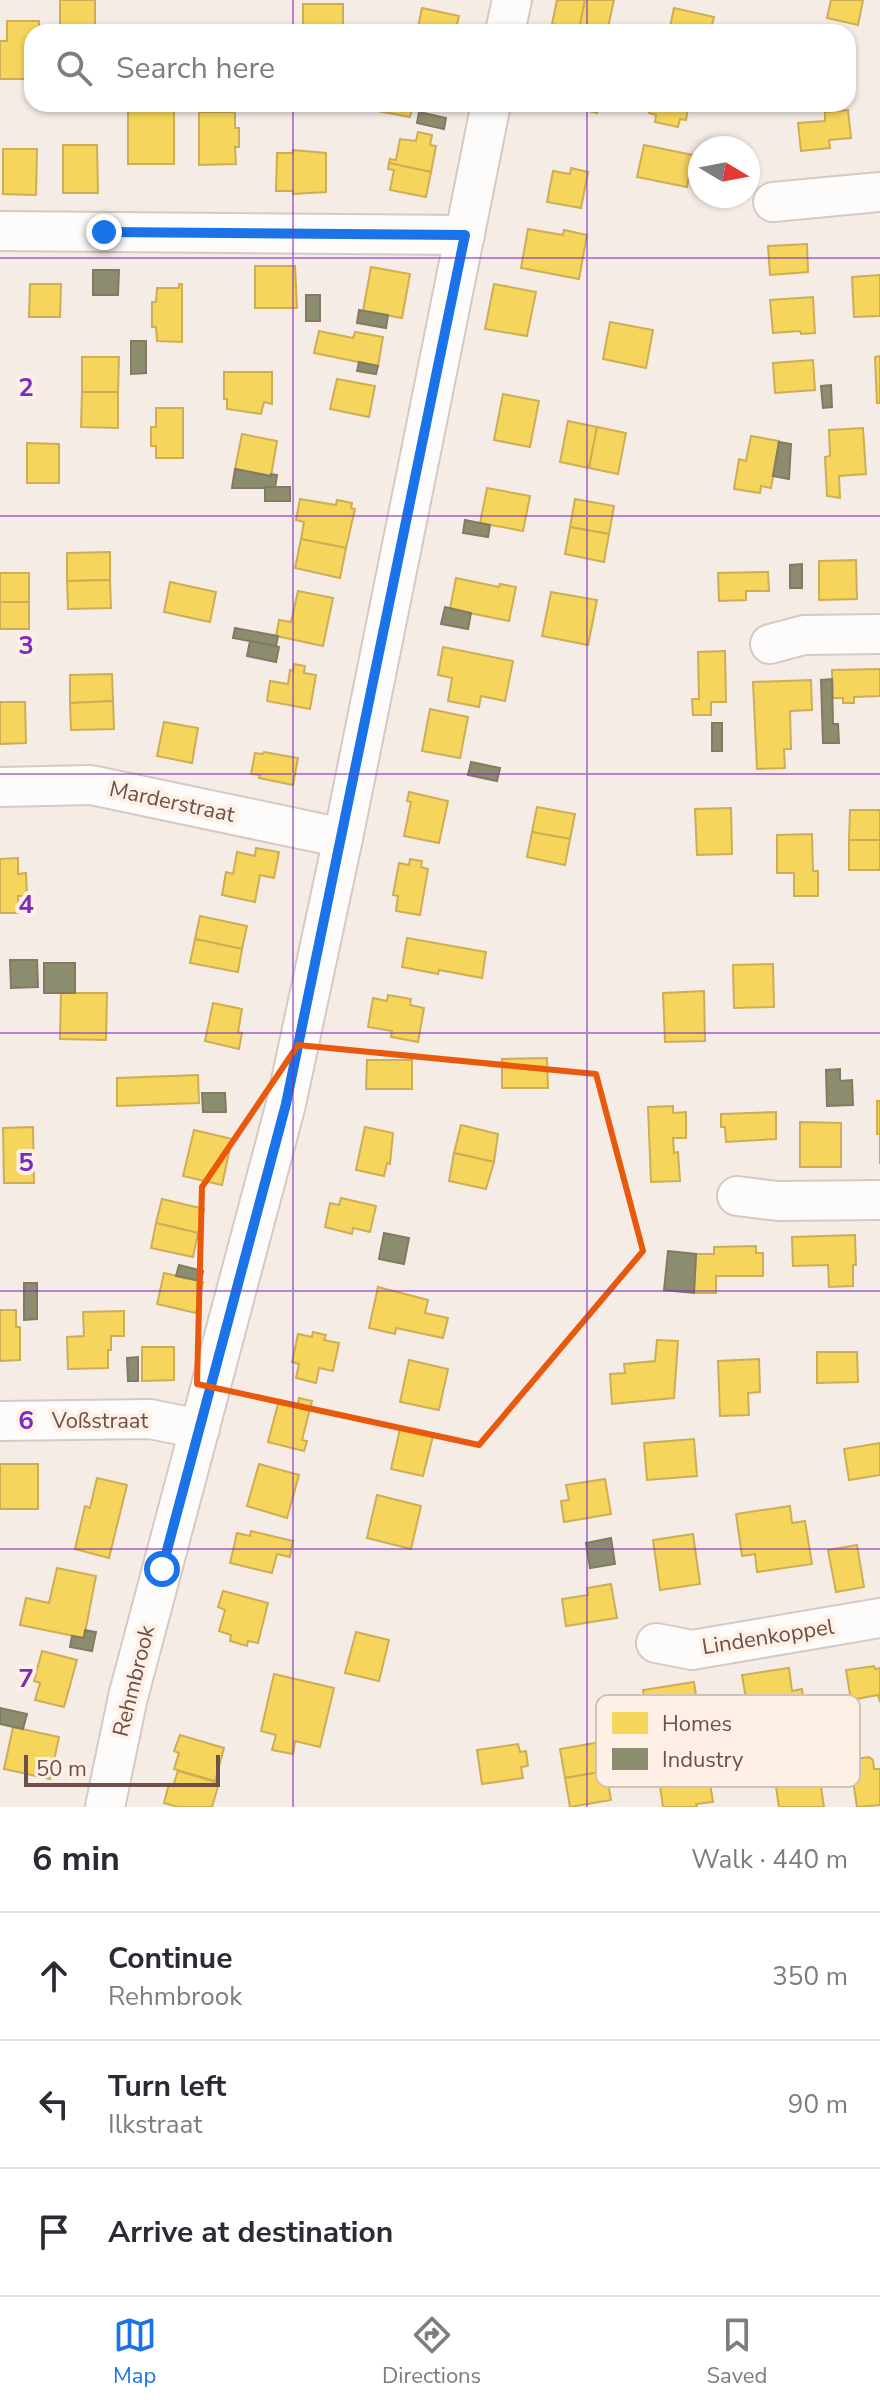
<!DOCTYPE html>
<meta charset="utf-8">
<style>
:root{--surface:#fff;--page:#f7f7f7;--text:#2b2b33;--muted:#7c7c81;--line:#e1e1e2;--accent:#1a73e8}
body{margin:0;font-family:"Nunito Sans",sans-serif;background:var(--page);color:var(--text)}
.compass{position:absolute;left:688px;top:136px;width:72px;height:72px;border-radius:50%;background:var(--surface);box-shadow:0 2px 6px #0004;rotate:100deg}
.scale{position:absolute;left:24px;bottom:20px;width:196px;box-sizing:border-box;padding-left:8px;border:4px solid #704f49;border-top:0;font-size:22px;line-height:28px;white-space:nowrap;color:#704f49;-webkit-text-stroke:6px #fef0e5;paint-order:stroke}
.stop{position:absolute;width:24px;height:24px;margin:-18px;border:6px solid #1a73e8;border-radius:50%;background:#fff}
.stop.end{background:#1a73e8;border-color:#fff;box-shadow:0 2px 8px #0008}
.list{margin:0;padding:0;list-style:none}
h2{display:flex;justify-content:space-between;align-items:center;height:104px;margin:0;padding:0 32px;font-size:34px}
h2 small{font-size:26px;font-weight:400;color:var(--muted)}
.list li{display:grid;grid-template-columns:52px 1fr auto;gap:24px;align-items:center;box-sizing:border-box;height:128px;padding:0 32px;border-top:2px solid var(--line)}
.list b{display:block;font-size:30px;white-space:nowrap}
.list p{margin:0;font-size:26px;white-space:nowrap;color:var(--muted)}
.list em{font-size:26px;font-style:normal;color:var(--muted)}
.icon{flex:none;width:44px;height:44px;fill:none;stroke:currentColor;stroke-width:2;stroke-linecap:round;stroke-linejoin:round}
.map{position:relative;flex:none;width:880px;height:1807px;overflow:hidden}
.search{position:absolute;background:var(--surface);box-shadow:0 2px 6px #0004;left:24px;right:24px;top:24px;height:88px;display:flex;align-items:center;gap:20px;box-sizing:border-box;padding:0 28px;border-radius:24px;color:var(--muted);font-size:30px}
.sheet{height:488px;background:var(--surface)}
nav{display:flex;justify-content:space-around;align-items:center;box-sizing:border-box;height:112px;border-top:2px solid var(--line);background:var(--surface);font-size:22px;color:var(--muted)}
nav a{display:grid;justify-items:center;gap:4px}
nav .on{color:var(--accent)}
.map>svg:first-child{display:block}
</style>
<div class="map">
<svg width="880" height="1807" viewBox="0 0 880 1807">
<rect width="100%" height="100%" fill="#f5ece6"/>
<g fill="#f6d55c" stroke="#cead56" stroke-width="2">
<rect x="60" y="0" width="35" height="32"/>
<path d="M557,0H585L579,30L552,24Z"/>
<path d="M585,0H614L607,32L579,30Z"/>
<path d="M831,0H863L858,25L827,18Z"/>
<rect x="303" y="4" width="40" height="28"/>
<path d="M422,8L459,16L455,32H417Z"/>
<path d="M674,8L714,17L710,32H669Z"/>
<path d="M7,21H39V32H32V79H0V41H7Z"/>
<rect x="128" y="104" width="46" height="60"/>
<path d="M361,104H413L410,117L361,108Z"/>
<path d="M560,104H599L597,113Z"/>
<path d="M651,104H683L682,107L688,108L686,120L680,119L678,127L655,122L656,115L649,113Z"/>
<path d="M848,110L851,138L829,140L830,148L801,151L798,123L825,121V112Z"/>
<path d="M199,112H235V128H239V147H235L236,164L199,165Z"/>
<path d="M418,132L432,135L430,145L436,146L431,172L389,163L390,159L396,160L400,139L416,141Z"/>
<path d="M63,145H97L98,193H63Z"/>
<path d="M644,145L693,155L687,187L637,177Z"/>
<path d="M3,149H37L36,195L3,194Z"/>
<path d="M293,150L326,153V192L293,194V191H276L277,153H293Z"/>
<path d="M389,163L431,172L426,197L390,190L394,170L388,169Z"/>
<path d="M571,168L588,172L581,208L547,202L553,171L570,174Z"/>
<path d="M528,229L563,235L564,230L587,235L579,279L521,268Z"/>
<path d="M807,244L808,272L770,275L768,246Z"/>
<path d="M255,266H295L297,308H255Z"/>
<path d="M371,267L410,274L402,318L363,311Z"/>
<path d="M880,275V316L854,317L852,277Z"/>
<path d="M30,284H61L60,317H29Z"/>
<path d="M179,284H182V342L157,341L156,327H152V302H156L157,288H179Z"/>
<path d="M494,284L536,292L527,336L485,329Z"/>
<path d="M813,297L815,333L801,334L800,331L773,333L770,300Z"/>
<path d="M610,322L653,330L646,368L603,359Z"/>
<path d="M319,331L353,338L355,332L383,337L378,366L314,353Z"/>
<path d="M880,356V403H877L875,357Z"/>
<path d="M82,357H119L118,392H82Z"/>
<path d="M813,360L815,390L775,393L773,363Z"/>
<path d="M224,372H272V404L264,402L261,414L227,409V399H224Z"/>
<path d="M337,379L375,386L369,417L330,409Z"/>
<path d="M82,392H118V428L81,427Z"/>
<path d="M503,394L539,401L530,447L494,440Z"/>
<path d="M156,408H183V458H156V446H151V427H156Z"/>
<path d="M568,421L597,427L589,468L560,462Z"/>
<path d="M597,427L626,433L618,474L589,468Z"/>
<path d="M863,428L866,474L839,476L840,498L827,496L825,457L830,456L829,430Z"/>
<path d="M242,434L277,441L271,476L235,469Z"/>
<path d="M751,436L779,441L771,488L761,486L760,493L734,489L739,459L746,461Z"/>
<path d="M27,443L59,444V483H27Z"/>
<path d="M487,488L530,496L523,531L480,523Z"/>
<path d="M300,499L336,505L337,500L352,503L351,508L355,509L346,548L301,539L304,522L296,520Z"/>
<path d="M575,499L614,506L609,534L570,527Z"/>
<path d="M570,527L609,534L604,562L565,554Z"/>
<path d="M301,539L346,548L340,578L295,568Z"/>
<path d="M110,552V580L67,581V553Z"/>
<path d="M856,560L857,599L819,600V561Z"/>
<path d="M768,572L769,591H746V600L719,601L718,573Z"/>
<rect x="0" y="573" width="29" height="29"/>
<path d="M456,578L499,587L500,584L516,587L509,621L450,609Z"/>
<path d="M110,580L111,608L68,609L67,581Z"/>
<path d="M170,582L216,592L210,622L164,612Z"/>
<path d="M298,591L333,598L323,646L276,636L279,620L291,622Z"/>
<path d="M551,592L597,600L588,645L542,636Z"/>
<rect x="0" y="602" width="29" height="27"/>
<path d="M443,647L513,661L505,701L481,696L479,707L448,701L452,678L438,675Z"/>
<path d="M725,651L726,702H711V715H693L692,699H699L698,652Z"/>
<path d="M294,664L305,666L304,673L316,675L310,709L267,701L270,681L288,684L290,670L293,671Z"/>
<path d="M880,669V696L854,697V703H843V698H833L832,670Z"/>
<path d="M112,674L113,701L70,703V675Z"/>
<path d="M811,680L812,710L790,711L791,749H784L785,768L757,769L753,682Z"/>
<path d="M113,701L114,729L71,730L70,703Z"/>
<path d="M0,702H25L26,743L0,744Z"/>
<path d="M430,709L468,717L460,758L422,751Z"/>
<path d="M164,722L198,728L192,763L157,756Z"/>
<path d="M264,752L298,758L293,785L259,778L260,775L251,774L255,753L263,754Z"/>
<path d="M409,792L448,801L439,843L404,836L411,802L407,801Z"/>
<path d="M537,807L575,814L570,839L532,832Z"/>
<path d="M731,808L732,854L697,855L695,809Z"/>
<path d="M850,810H880V840H849Z"/>
<path d="M532,832L570,839L565,865L527,857Z"/>
<path d="M812,834L813,871H818V896H794V873H777V835Z"/>
<rect x="849" y="840" width="31" height="30"/>
<path d="M256,848L279,852L274,878L260,875L255,902L222,895L226,872L233,874L237,852L255,856Z"/>
<path d="M18,858V874L26,873L27,896H18L19,913H0V859Z"/>
<path d="M410,859L422,861L421,867L428,869L420,915L396,911L398,896L393,895L399,863L409,865Z"/>
<path d="M200,916L247,926L242,949L195,939Z"/>
<path d="M407,938L486,952L482,978L439,970L438,974L402,967Z"/>
<path d="M195,939L242,949L238,972L190,963Z"/>
<path d="M773,964L774,1007L734,1008L733,965Z"/>
<path d="M704,991L705,1041L665,1042L663,993Z"/>
<path d="M61,993H107L106,1040L60,1039Z"/>
<path d="M388,995L411,999L410,1005L424,1008L418,1042L391,1037L392,1031L368,1027L373,998L387,1001Z"/>
<path d="M213,1003L242,1009L238,1032L242,1033L239,1049L205,1041Z"/>
<path d="M547,1058L548,1088H502V1059Z"/>
<path d="M367,1060H412V1089H366Z"/>
<path d="M198,1075L199,1103L117,1106V1078Z"/>
<path d="M877,1101H880V1164V1134H877Z"/>
<path d="M673,1106V1113L686,1112V1138H673L674,1153L678,1152L680,1181L651,1182L648,1107Z"/>
<path d="M776,1112V1139L726,1142L725,1127H721V1114Z"/>
<path d="M800,1122L841,1123V1167H800Z"/>
<path d="M461,1125L498,1134L494,1162L454,1153Z"/>
<path d="M33,1127L34,1183H4L3,1128Z"/>
<path d="M365,1127L393,1133L390,1164L387,1163L384,1176L356,1170Z"/>
<path d="M194,1130L232,1139L222,1185L183,1176Z"/>
<path d="M454,1153L494,1162L486,1189L449,1181Z"/>
<path d="M341,1198L376,1206L370,1232L353,1228L352,1234L325,1227L330,1203L339,1205Z"/>
<path d="M162,1199L204,1209L198,1233L156,1223Z"/>
<path d="M156,1223L198,1233L193,1257L151,1248Z"/>
<path d="M855,1235L856,1265H853V1286L829,1287L828,1265L793,1266L792,1237Z"/>
<path d="M756,1246V1253H763V1276H716V1293H694L696,1254H714V1247Z"/>
<path d="M164,1273L203,1282L196,1313L157,1304Z"/>
<path d="M378,1287L428,1300L425,1313L448,1318L443,1338L396,1328L395,1334L369,1328Z"/>
<path d="M0,1310H16V1327H20V1360L0,1361Z"/>
<path d="M124,1311V1336H111V1350H108V1368L68,1369L67,1337L84,1336L83,1312Z"/>
<path d="M313,1332L326,1335L324,1340L339,1343L333,1371L319,1368L316,1383L296,1378L299,1364L292,1362L298,1334L312,1337Z"/>
<path d="M657,1340L678,1341L674,1398L612,1404L610,1374L625,1373L624,1364L655,1361Z"/>
<path d="M142,1347H174V1380L142,1381Z"/>
<path d="M817,1352H857L858,1382L817,1383Z"/>
<path d="M759,1359L760,1392L748,1393L749,1415L720,1416L718,1361Z"/>
<path d="M409,1360L448,1369L439,1410L400,1402Z"/>
<path d="M299,1398L312,1401L302,1440L307,1441L304,1451L268,1442L279,1400L298,1405Z"/>
<path d="M400,1429L433,1436L423,1476L391,1469Z"/>
<path d="M694,1439L697,1476L647,1480L644,1443Z"/>
<path d="M880,1443V1475L849,1480L844,1449Z"/>
<rect x="0" y="1464" width="38" height="45"/>
<path d="M259,1464L299,1475L287,1518L247,1506Z"/>
<path d="M97,1478L127,1485L109,1558L75,1549L85,1506L90,1508Z"/>
<path d="M605,1479L611,1514L564,1522L561,1501L569,1500L566,1485Z"/>
<path d="M377,1495L421,1506L411,1549L367,1538Z"/>
<path d="M790,1506L792,1523L805,1521L812,1564L757,1572L755,1554L742,1556L736,1514Z"/>
<path d="M251,1531L293,1541L290,1557L277,1554L272,1573L230,1563L237,1533L250,1536Z"/>
<path d="M693,1534L700,1584L660,1590L653,1540Z"/>
<path d="M857,1545L864,1587L836,1592L828,1550Z"/>
<path d="M57,1568L96,1576L84,1638L20,1625L26,1598L49,1603Z"/>
<path d="M611,1584L617,1618L566,1626L562,1599L588,1595L587,1588Z"/>
<path d="M223,1591L268,1603L258,1643L248,1641L247,1646L230,1641L231,1635L219,1631L225,1610L218,1607Z"/>
<path d="M356,1632L389,1640L379,1681L345,1673Z"/>
<path d="M42,1651L77,1660L64,1707L35,1700L40,1683L34,1681Z"/>
<path d="M874,1666L875,1669L880,1668V1702L878,1695L851,1700L846,1670Z"/>
<path d="M789,1668L792,1691L802,1689L805,1712L771,1718L768,1702L747,1705L742,1675Z"/>
<path d="M274,1674L334,1688L320,1747L295,1741L293,1754L272,1750L276,1735L261,1731Z"/>
<path d="M694,1682L699,1714L648,1722L643,1690Z"/>
<path d="M13,1727L59,1737L50,1779L4,1769Z"/>
<path d="M180,1735L224,1748L215,1781L174,1769L179,1753L174,1751Z"/>
<path d="M601,1742L606,1771L565,1778L560,1749Z"/>
<path d="M518,1744L520,1752L526,1751L528,1766L521,1767L523,1778L482,1784L477,1750Z"/>
<path d="M869,1757L873,1760L874,1769H880V1805L857,1807L852,1774L855,1773L854,1763L856,1759Z"/>
<path d="M178,1771L219,1783L212,1807H178L164,1803L169,1784L173,1786Z"/>
<path d="M606,1771L611,1800L570,1807L565,1778Z"/>
<path d="M708,1771L713,1802L696,1804L697,1807H663L659,1779Z"/>
<path d="M820,1780L824,1807H779L776,1787Z"/>
</g>
<g fill="#8c8c6e" stroke="#847a63" stroke-width="2">
<path d="M419,112L446,118L444,129L417,123Z"/>
<path d="M93,270H119L118,295H93Z"/>
<rect x="306" y="295" width="14" height="26"/>
<path d="M359,310L388,315L386,328L357,323Z"/>
<path d="M131,341H146V373L131,374Z"/>
<path d="M359,362L378,366L376,374L357,371Z"/>
<path d="M831,385L832,407L823,408L821,386Z"/>
<path d="M779,442L791,444L789,479L773,476Z"/>
<path d="M235,469L271,476V474L277,475L275,488H232Z"/>
<rect x="265" y="487" width="25" height="14"/>
<path d="M465,520L490,525L488,537L463,533Z"/>
<path d="M802,564V588H790V565Z"/>
<path d="M445,607L471,613L468,629L441,624Z"/>
<path d="M235,628L278,636L276,646L233,638Z"/>
<path d="M250,641L279,647L276,662L247,656Z"/>
<path d="M832,679L833,724H838L839,743H823L821,680Z"/>
<rect x="712" y="723" width="10" height="28"/>
<path d="M471,762L500,768L497,781L468,775Z"/>
<path d="M10,960H37L38,987L11,988Z"/>
<rect x="44" y="963" width="31" height="30"/>
<path d="M840,1069V1081L852,1080L853,1105L827,1106L826,1070Z"/>
<path d="M202,1093H225L226,1112H203Z"/>
<path d="M384,1233L409,1238L404,1264L379,1259Z"/>
<path d="M668,1251L696,1254L694,1293L664,1290Z"/>
<path d="M179,1265L203,1271L201,1281L176,1276Z"/>
<path d="M24,1283H37V1319L24,1320Z"/>
<path d="M138,1357V1381H128L127,1358Z"/>
<path d="M611,1538L615,1564L590,1568L586,1543Z"/>
<path d="M85,1630L96,1632L92,1651L70,1647L72,1636L84,1638Z"/>
<path d="M0,1708L27,1714L23,1729L0,1724Z"/>
</g>
<g fill="none" stroke-linecap="round" stroke-linejoin="round">
<defs>
<g id="minor">
<path d="M505,32L512,0"/>
<path d="M773,202L880,192"/>
<path d="M0,231L465,235"/>
<path d="M770,644L804,635L880,634"/>
<path d="M0,787L91,785L343,838"/>
<path d="M737,1196L778,1201L880,1200"/>
<path d="M0,1421L150,1419L200,1429"/>
<path d="M656,1643L692,1650L880,1618"/>
<path d="M105,1807L128,1697L286,1104L343,838L491,104"/>
</g>
</defs>
<use href="#minor" stroke="#d6c9c4" stroke-width="42"/>
<use href="#minor" stroke="#fefcfb" stroke-width="38"/>
</g>
<g fill="none" stroke-linecap="round" stroke-linejoin="round">
<path stroke="#1a73e8" stroke-width="10" d="M104,232L465,235L286,1104L162,1569"/>
</g>
<path fill="none" stroke="#e8590c" stroke-width="6" stroke-linejoin="round" d="M298,1045L596,1074L643,1251L479,1445L197,1384L202,1187Z"/>
<path fill="none" stroke="#7b2cbf" stroke-width="2" stroke-opacity="0.55" d="M293,0V32M587,0V32M293,104V1807M587,104V1807M0,258H880M0,516H880M0,774H880M0,1033H880M0,1291H880M0,1549H880"/>
<g text-anchor="middle" dominant-baseline="central" stroke-width="8" stroke-linejoin="round" paint-order="stroke">
<g font-size="22" fill="#704f49" stroke="#fef0e5">
<text transform="translate(172 802) rotate(12)">Marderstraat</text>
<text x="100" y="1421">Voßstraat</text>
<text transform="translate(768 1637) rotate(-9)">Lindenkoppel</text>
<text transform="translate(134 1681) rotate(-76)">Rehmbrook</text>
</g>
</g>
<rect x="596" y="1695" width="264" height="92" rx="12" fill="#fef0e5" stroke="#d3c0b6" stroke-width="2"/>
<rect x="612" y="1712" width="36" height="22" fill="#f6d55c"/>
<rect x="612" y="1748" width="36" height="22" fill="#8c8c6e"/>
<g font-size="22" fill="#704f49">
<text x="662" y="1731">Homes</text>
<text x="662" y="1767">Industry</text>
</g>
<g font-size="26" text-anchor="middle" font-weight="bold" fill="#7b2cbf" stroke="#fef0e5" stroke-width="8" stroke-linejoin="round" paint-order="stroke">
<text x="26" y="396">2</text>
<text x="26" y="654">3</text>
<text x="26" y="913">4</text>
<text x="26" y="1171">5</text>
<text x="26" y="1429">6</text>
<text x="26" y="1687">7</text>
</g>
</svg>
<svg class="compass" viewBox="-18 -18 36 36"><path d="M0-13l5 13h-10z" fill="#e53935"/><path d="M0 13l5-13h-10z" fill="#7c7c81"/></svg>
<div class="scale">50 m</div>
<div class="stop" style="left:162px;top:1569px"></div>
<div class="stop end" style="left:104px;top:232px"></div>
<div class="search"><svg class="icon" aria-label="search" viewBox="0 0 24 24"><circle cx="10" cy="10" r="6"/><path d="M15 15l6 6"/></svg>Search here</div>
</div>
<section class="sheet">
<h2>6 min<small>Walk · 440 m</small></h2>
<ul class="list">
<li><svg class="icon" aria-label="ahead" viewBox="0 0 24 24"><path d="M12 20V5M6 11l6-6 6 6"/></svg><div><b>Continue</b><p>Rehmbrook</p></div><em>350 m</em></li>
<li><svg class="icon" aria-label="left" viewBox="0 0 24 24"><path d="M17 20v-9H6M10 6l-5 5 5 5"/></svg><div><b>Turn left</b><p>Ilkstraat</p></div><em>90 m</em></li>
<li><svg class="icon" aria-label="arrive" viewBox="0 0 24 24"><path d="M6 21V4h12l-3 4 3 4H6"/></svg><div><b>Arrive at destination</b></div></li>
</ul>
</section>
<nav>
<a class="on"><svg class="icon" aria-label="map" viewBox="0 0 24 24"><path d="M3 6l6-2 6 2 6-2v14l-6 2-6-2-6 2zM9 4v14M15 6v14"/></svg>Map</a>
<a><svg class="icon" aria-label="directions" viewBox="0 0 24 24"><path d="M12 3l9 9-9 9-9-9zM9 14v-3h6M13 9l2 2-2 2"/></svg>Directions</a>
<a><svg class="icon" aria-label="saved" viewBox="0 0 24 24"><path d="M7 4h10v16l-5-4-5 4z"/></svg>Saved</a>
</nav>
